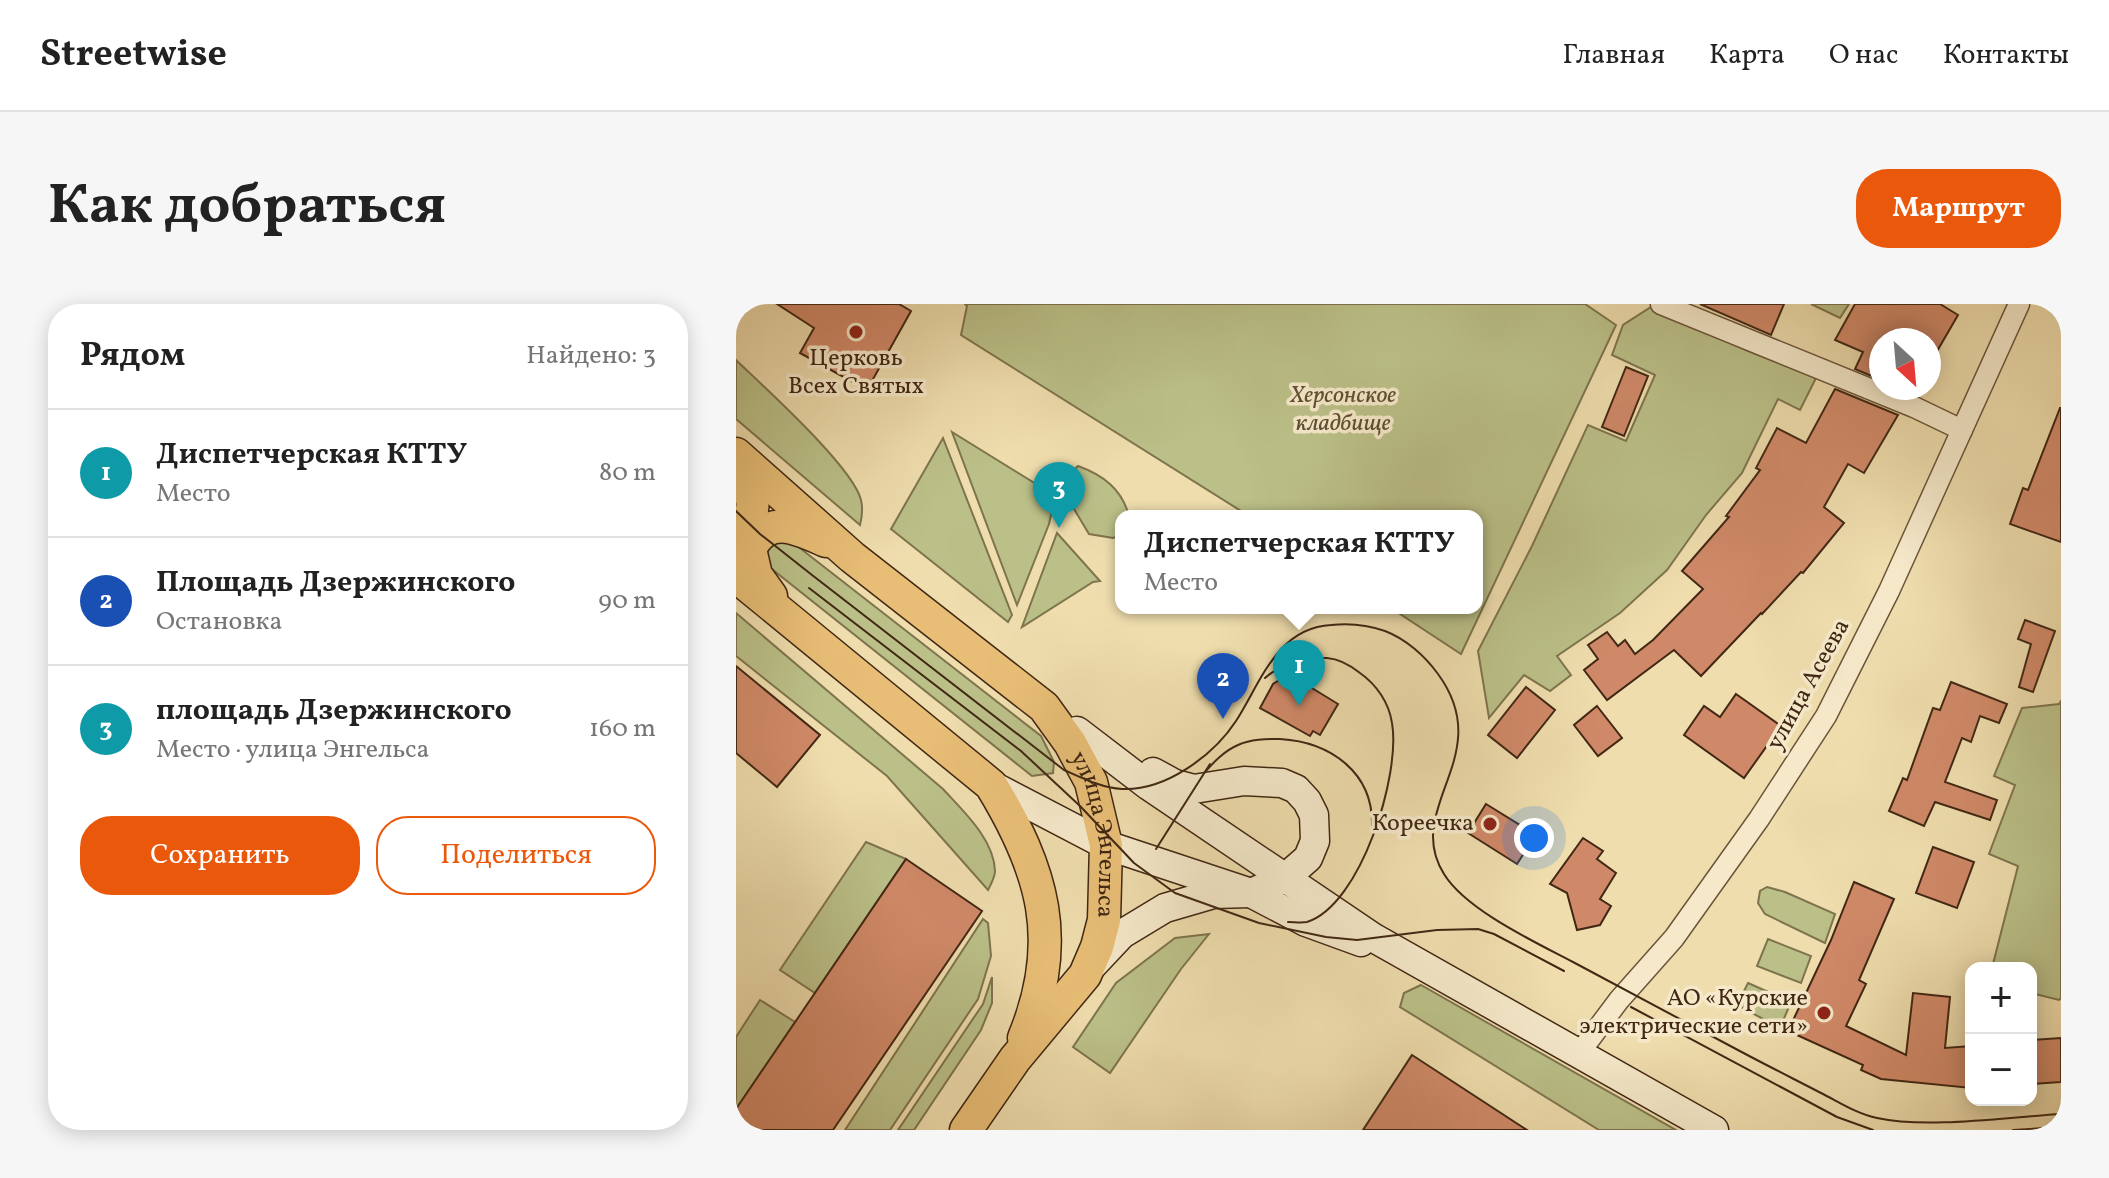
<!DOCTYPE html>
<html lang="ru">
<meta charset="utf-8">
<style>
:root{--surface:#fff;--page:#f6f6f6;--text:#222;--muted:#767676;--line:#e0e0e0;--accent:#ea580c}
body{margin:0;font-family:Vollkorn,serif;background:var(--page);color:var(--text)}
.controls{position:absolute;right:24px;bottom:24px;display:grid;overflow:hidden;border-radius:16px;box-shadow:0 4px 20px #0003}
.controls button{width:72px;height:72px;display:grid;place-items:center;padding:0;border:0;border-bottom:2px solid var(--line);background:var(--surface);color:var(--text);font:40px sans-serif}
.compass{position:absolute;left:1133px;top:24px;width:72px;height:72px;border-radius:50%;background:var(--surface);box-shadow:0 4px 20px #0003;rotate:154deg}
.you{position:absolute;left:798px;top:534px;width:28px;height:28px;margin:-20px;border:6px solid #fff;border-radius:50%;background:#1a73e8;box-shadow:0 0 0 12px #1a73e833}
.badge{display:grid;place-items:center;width:52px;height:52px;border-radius:50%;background:var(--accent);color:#fff;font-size:26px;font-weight:700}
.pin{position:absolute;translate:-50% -66px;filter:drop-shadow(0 2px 4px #0008)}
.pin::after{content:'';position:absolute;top:42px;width:28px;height:24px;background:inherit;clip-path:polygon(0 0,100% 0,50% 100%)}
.popup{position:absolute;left:379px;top:206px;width:368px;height:104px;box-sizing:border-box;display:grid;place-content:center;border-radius:16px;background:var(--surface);filter:drop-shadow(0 2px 6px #0005);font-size:26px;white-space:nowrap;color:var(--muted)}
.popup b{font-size:30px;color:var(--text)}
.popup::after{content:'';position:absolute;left:50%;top:100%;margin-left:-16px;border:16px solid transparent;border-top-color:var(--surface)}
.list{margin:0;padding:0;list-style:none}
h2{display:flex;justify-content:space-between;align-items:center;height:104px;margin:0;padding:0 32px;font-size:34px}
h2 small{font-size:26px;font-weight:400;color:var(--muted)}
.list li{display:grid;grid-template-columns:52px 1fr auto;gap:24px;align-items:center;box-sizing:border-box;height:128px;padding:0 32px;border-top:2px solid var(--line)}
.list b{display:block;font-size:30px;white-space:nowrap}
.list p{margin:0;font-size:26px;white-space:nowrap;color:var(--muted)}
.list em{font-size:26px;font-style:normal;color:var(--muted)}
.actions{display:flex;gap:16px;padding:24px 32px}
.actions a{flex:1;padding:18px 0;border:2px solid var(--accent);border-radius:32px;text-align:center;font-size:28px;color:var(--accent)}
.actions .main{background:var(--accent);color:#fff}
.map{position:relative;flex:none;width:1325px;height:826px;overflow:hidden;border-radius:32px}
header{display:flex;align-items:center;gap:48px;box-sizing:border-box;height:112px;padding:0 40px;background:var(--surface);border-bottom:2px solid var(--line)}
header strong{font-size:38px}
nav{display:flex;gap:44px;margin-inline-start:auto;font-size:28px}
.intro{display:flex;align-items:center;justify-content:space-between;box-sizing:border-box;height:192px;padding:0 48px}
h1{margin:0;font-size:56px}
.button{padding:20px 36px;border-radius:32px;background:var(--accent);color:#fff;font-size:28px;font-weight:700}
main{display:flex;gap:48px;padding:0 48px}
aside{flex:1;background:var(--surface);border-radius:32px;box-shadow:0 4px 20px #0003}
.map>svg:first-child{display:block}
</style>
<header>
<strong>Streetwise</strong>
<nav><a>Главная</a><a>Карта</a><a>О нас</a><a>Контакты</a></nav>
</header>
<div class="intro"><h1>Как добраться</h1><a class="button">Маршрут</a></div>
<main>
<aside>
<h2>Рядом<small>Найдено: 3</small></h2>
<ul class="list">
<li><span class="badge" style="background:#0f9aa8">1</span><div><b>Диспетчерская КТТУ</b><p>Место</p></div><em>80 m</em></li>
<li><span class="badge" style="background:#1a4fb4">2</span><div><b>Площадь Дзержинского</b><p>Остановка</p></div><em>90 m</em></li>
<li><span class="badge" style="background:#0f9aa8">3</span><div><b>площадь Дзержинского</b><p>Место · улица Энгельса</p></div><em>160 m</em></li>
</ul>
<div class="actions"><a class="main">Сохранить</a><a>Поделиться</a></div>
</aside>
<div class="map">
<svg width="1325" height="826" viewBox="0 0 1325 826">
<rect width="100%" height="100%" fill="#efddad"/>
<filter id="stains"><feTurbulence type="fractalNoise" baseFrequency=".0025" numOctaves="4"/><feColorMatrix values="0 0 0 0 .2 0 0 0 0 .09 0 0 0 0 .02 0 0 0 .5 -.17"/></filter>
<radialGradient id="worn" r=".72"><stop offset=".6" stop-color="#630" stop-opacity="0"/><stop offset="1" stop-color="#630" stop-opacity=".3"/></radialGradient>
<g fill="#bbc088" stroke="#7e744e" stroke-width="2">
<path d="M229,0H849L880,21L725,350L655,304H741V212H513L225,31L231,2Z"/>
<path d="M1075,0H1113L1104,14Z"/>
<path d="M915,3L1012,47L1080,74L1064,106L1042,95L1006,169L970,211L931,266L884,309L821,352L835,371L814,387L788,371L753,414L742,347L796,242L852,121L890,137L919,71L876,51L887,21Z"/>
<path d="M0,56C28,83 117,163 125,196C127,204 126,213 124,221L0,115Z"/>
<path d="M216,128L313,188L318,198L313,220L281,301Z"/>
<path d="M207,134L276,311L272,318L155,225Z"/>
<path d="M342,162C367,171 386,185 393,212H385V231L377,234L353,230L329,190L330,174Z"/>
<path d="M321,229L364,277L357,278L286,323Z"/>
<path d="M51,234L305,432L318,458L317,469L296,472L27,258L26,246Z"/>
<path d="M0,309L207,485C227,507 258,535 259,567C259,573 255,580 252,586L151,472L0,352Z"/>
<path d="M1325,397V694L1323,696L1295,689V664H1256L1282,562L1253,550L1279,481L1258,472L1286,404L1323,400Z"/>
<path d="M130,538L170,555L79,689L44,666Z"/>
<path d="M1031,583L1049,588L1099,610L1089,639L1029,610L1022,599L1024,587Z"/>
<path d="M247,615L252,619L255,652L242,695L154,826H109Z"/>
<path d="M473,630L445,665L374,769L337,743L380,679L439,634Z"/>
<path d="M1032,635L1075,652L1065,679L1021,662Z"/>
<path d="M256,673V699L245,726L178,826H162L247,700Z"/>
<path d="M1012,679L1055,698L1044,724L1001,701Z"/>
<path d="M685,681L940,826H863L664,703L668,689Z"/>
<path d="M24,696L59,718L0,805V733Z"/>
</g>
<g fill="#d08968" stroke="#412714" stroke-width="2">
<path d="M41,0H163L175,7L131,86L64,49L78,24Z"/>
<path d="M964,0H1048L1035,31Z"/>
<path d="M1119,0H1204L1222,11L1193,61V36H1145V76L1119,65L1127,48L1099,36Z"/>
<path d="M890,63L912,72L888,132L866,123Z"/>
<path d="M1099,85L1162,111L1128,169L1112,160L1088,203L1108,219L1067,269L1065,268L1026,310L1025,309L965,372L938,346L871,396L848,366L862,355L852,341L871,328L882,342L889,336L899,350L917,336L967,285L946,267L993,213L990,212L1024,166L1020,164L1041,124L1070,139Z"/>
<path d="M1324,104H1325V238L1274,220L1287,184L1292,186Z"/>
<path d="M1289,316L1319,327L1297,388L1283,383L1295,340L1282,335Z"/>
<path d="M0,362L84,431L41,483L0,449Z"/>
<path d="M553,370L602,400L584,431L577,427L574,432L524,404L537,380Z"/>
<path d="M1215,378L1271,400L1263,419L1244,412L1235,438L1226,434L1209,478L1261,496L1254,516L1199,498L1188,522L1153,507L1167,474L1171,476L1197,404L1204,406Z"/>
<path d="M790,383L819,406L781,454L752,431Z"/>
<path d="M1000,390L1045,422L1008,474L948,431L968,402L984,413Z"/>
<path d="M861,402L886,434L862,452L838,421Z"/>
<path d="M750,500L800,531L781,560L732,529Z"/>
<path d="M847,534L867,547L861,555L880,569L864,595L875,602L864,621L841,626L831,589L814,580Z"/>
<path d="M1197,543L1238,558L1221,604L1180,589Z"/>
<path d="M170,555L246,607L97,826H0V805Z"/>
<path d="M1118,578L1158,595L1123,676L1130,680L1110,722L1170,751L1177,689L1214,693L1209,744L1235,742V784L1145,775L1125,766L1127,761L1052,727L1095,636Z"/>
<path d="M1325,734V778L1295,780V736Z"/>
<path d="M676,751L791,826H627Z"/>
</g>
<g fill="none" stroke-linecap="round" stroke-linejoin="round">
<defs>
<g id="street">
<path d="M925,0L1178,103L1226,126"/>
<path d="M844,748L883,696L938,634L1023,515L1090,412L1153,287L1283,0"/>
</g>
<g id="secondary">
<path d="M341,427L413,482L638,634L978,826"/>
<path d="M255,481L370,541L515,589L570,618L625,638"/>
<path d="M354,664L386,630L429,604L477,590L515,589L549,574L572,554L579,537L578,511L571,497L560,485L546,479L508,477L458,485L439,480L417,468"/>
</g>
<g id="primary">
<path id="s1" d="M0,150L116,253L308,403L334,439L355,478L370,541L368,616L361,643L349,671L279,755L230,826"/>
<path d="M0,163C15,188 28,206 0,227"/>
<path d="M0,272L255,481C307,566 328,637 288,734"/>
<path d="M35,292L20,271L14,245C32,209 61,224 90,237"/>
</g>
</defs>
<use href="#street" stroke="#6c543a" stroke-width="23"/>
<use href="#secondary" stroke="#412714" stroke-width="31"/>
<use href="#primary" stroke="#412714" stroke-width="35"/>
<use href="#street" stroke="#f5e9ca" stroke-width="20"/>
<use href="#secondary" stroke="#f5e9ca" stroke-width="28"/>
<use href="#primary" stroke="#e8be76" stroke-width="32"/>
<g stroke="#412714" stroke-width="2">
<path d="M0,207L24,230L76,271L328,466C346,474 366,484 386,485C429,487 477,452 500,417C525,378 541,324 595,321C613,319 632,321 649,327C670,335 689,352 702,370C762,452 666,503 708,570C730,606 799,638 837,658C891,687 945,716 1000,745C1028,760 1056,774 1085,789C1103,798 1121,810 1141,814C1192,825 1271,813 1325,810"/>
<path d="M73,284L285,447L344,502L398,559L439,589L523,619L590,633L621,636L701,626L742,625L758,630L828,667"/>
<path d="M529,374C547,358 567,353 591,354C604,355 614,361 624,369C641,381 653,399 656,419C665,470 625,601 571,618C565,619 558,618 552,618"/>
<path d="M469,468C478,458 488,447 502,441C515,435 530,435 544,435C595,438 638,469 636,523"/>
<path d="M420,545L474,460"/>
<path d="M895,703L1101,813L1137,826"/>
<path d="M1277,826L1325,823"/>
</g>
</g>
<g fill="#8f2418" stroke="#f5e9ca" stroke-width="3">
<circle cx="120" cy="28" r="8"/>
<circle cx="754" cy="520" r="8"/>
<circle cx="1088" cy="709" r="8"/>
</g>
<g text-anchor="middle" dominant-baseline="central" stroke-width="7" stroke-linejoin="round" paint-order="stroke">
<g font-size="24" fill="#412714" stroke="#f5e9ca" text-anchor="end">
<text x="120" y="55" text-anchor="middle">Церковь<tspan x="120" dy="28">Всех Святых</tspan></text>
<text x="738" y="520">Кореечка</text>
<text x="1072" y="695">АО «Курские<tspan x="1072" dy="28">электрические сети»</tspan></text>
</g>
<g font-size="24" font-style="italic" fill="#604d31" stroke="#f5e9ca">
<text x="607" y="92">Херсонское<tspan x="607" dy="28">кладбище</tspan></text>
</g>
<g font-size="24" fill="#412714" stroke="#f5e9ca">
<text transform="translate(1073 381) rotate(-61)">улица Асеева</text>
<text stroke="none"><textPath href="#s1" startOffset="540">улица Энгельса</textPath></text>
</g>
</g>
<rect width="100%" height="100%" filter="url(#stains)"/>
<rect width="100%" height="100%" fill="url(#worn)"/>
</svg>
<div class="controls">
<button>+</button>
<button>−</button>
</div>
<svg class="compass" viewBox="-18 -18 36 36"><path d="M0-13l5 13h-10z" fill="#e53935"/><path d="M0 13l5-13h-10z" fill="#767676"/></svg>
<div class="you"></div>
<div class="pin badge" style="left:563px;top:402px;background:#0f9aa8">1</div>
<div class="popup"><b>Диспетчерская КТТУ</b>Место</div>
<div class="pin badge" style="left:487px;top:415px;background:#1a4fb4">2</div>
<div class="pin badge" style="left:323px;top:224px;background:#0f9aa8">3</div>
</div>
</main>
